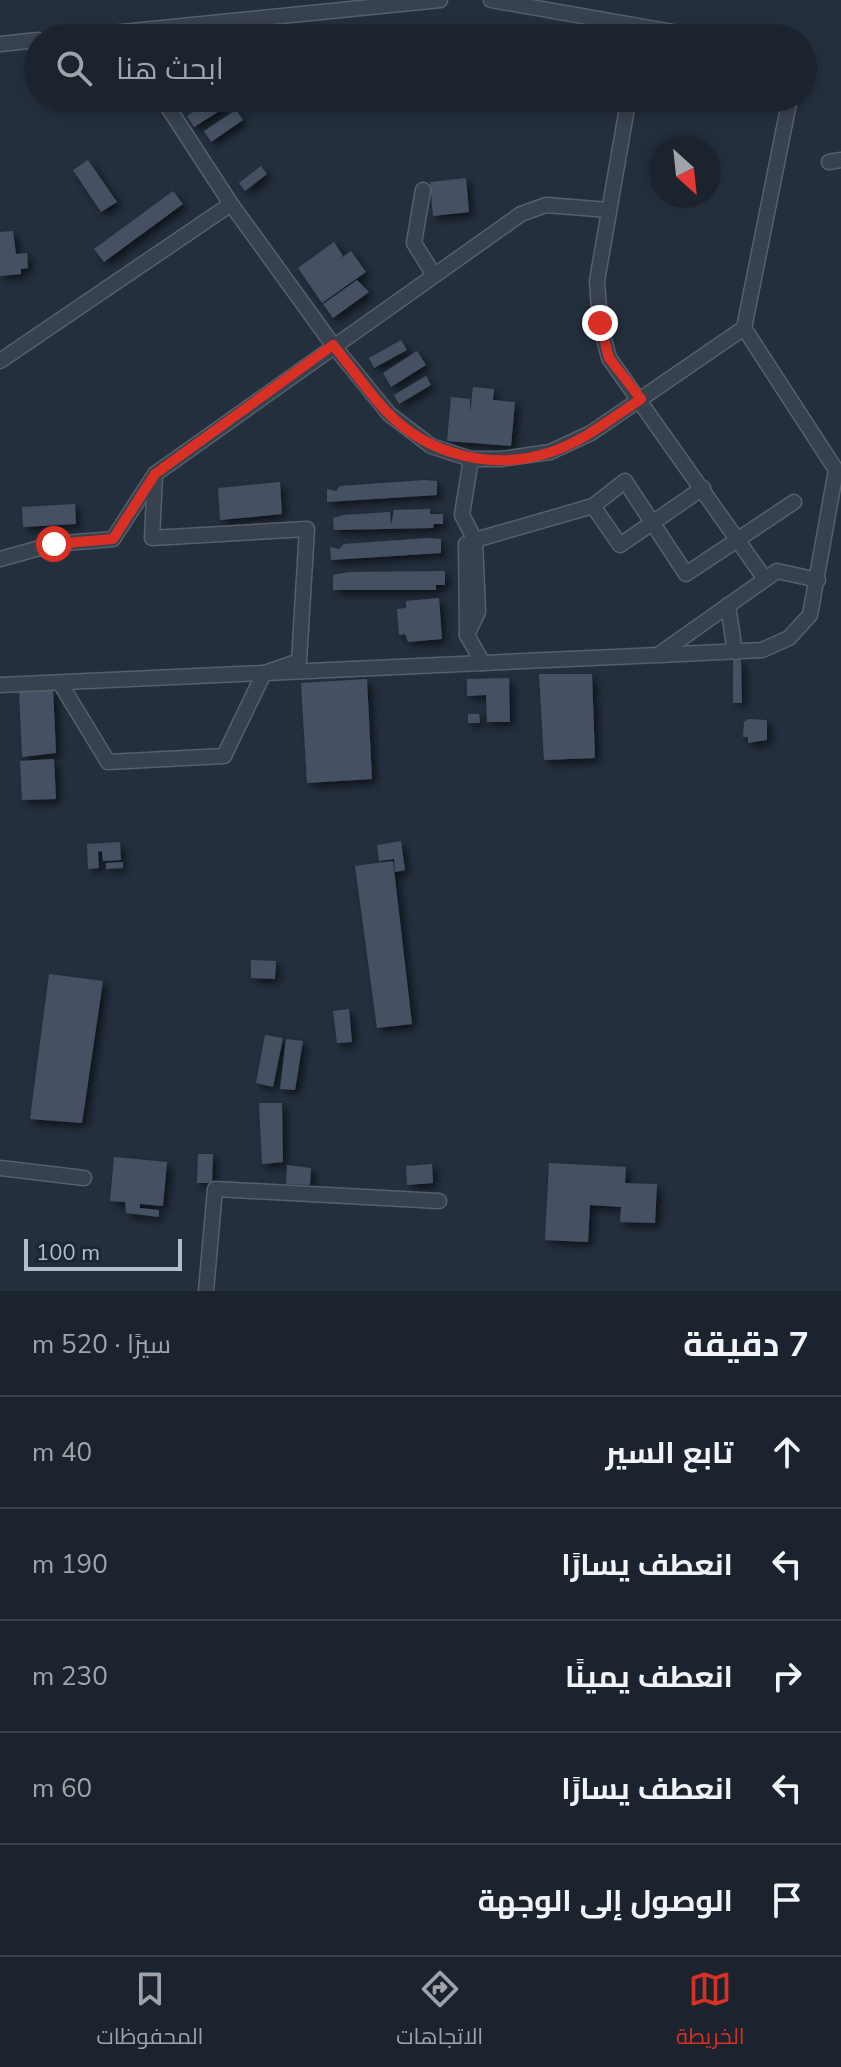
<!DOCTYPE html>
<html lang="ar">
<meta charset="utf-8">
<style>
:root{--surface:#1b232e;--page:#242b36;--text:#f1f3f6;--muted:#a0a4aa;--line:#39404a;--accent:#d93025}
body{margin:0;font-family:"Nunito Sans",Cairo,sans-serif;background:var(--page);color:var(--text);direction:rtl}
.compass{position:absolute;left:649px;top:136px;width:72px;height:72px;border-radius:50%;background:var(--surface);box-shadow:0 4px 12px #0003;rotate:153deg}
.scale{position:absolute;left:24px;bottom:20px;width:158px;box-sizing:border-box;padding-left:8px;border:4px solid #b4bcc9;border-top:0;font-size:22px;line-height:28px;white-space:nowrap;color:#b4bcc9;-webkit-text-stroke:6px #1d2633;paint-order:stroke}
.stop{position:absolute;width:24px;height:24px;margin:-18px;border:6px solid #d93025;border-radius:50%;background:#fff}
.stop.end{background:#d93025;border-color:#fff;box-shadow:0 2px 8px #0008}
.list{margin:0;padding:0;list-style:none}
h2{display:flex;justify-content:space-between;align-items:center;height:104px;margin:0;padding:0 32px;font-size:34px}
h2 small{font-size:26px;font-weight:400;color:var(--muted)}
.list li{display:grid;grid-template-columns:52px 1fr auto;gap:24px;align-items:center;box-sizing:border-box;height:112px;padding:0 32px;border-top:2px solid var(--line)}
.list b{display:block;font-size:30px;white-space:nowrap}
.list em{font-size:26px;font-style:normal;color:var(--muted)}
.icon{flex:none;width:44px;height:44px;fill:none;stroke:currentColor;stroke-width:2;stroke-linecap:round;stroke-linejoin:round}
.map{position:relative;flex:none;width:841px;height:1291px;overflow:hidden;direction:ltr}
.search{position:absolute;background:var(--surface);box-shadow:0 4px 12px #0003;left:24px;right:24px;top:24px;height:88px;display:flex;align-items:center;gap:20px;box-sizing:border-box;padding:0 28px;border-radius:44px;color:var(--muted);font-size:30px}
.sheet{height:664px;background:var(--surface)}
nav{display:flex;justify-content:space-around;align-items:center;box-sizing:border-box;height:112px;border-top:2px solid var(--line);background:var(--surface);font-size:22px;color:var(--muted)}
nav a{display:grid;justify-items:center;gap:4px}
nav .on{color:var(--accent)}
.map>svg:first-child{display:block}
</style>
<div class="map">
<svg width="841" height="1291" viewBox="0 0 841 1291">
<defs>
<filter id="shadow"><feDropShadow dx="4.5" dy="4.5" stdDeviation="4" flood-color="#0009"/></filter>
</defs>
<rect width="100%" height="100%" fill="#242f3e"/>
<g fill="#455162" filter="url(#shadow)">
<path d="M214,98H240L194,127L187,116Z"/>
<path d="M236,110L243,120L211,142L204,131Z"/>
<path d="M88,160L117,202L101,212L73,170Z"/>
<path d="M261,166L267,174L245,191L239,183Z"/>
<path d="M466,178L469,212L433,216L430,182Z"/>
<path d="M173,191L183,204L104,262L94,249Z"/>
<path d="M13,231L16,254L27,253L28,268L21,269V274L0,276V232Z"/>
<path d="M334,242L343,256L337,261L351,251L366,272L322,303L298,268Z"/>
<path d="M357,280L369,292L333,318L323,304Z"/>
<path d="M401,340L407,350L374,368L369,358Z"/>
<path d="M417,351L426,365L391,387L383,373Z"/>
<path d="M426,376L431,385L399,404L394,395Z"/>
<path d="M473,387L494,389L493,400L515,402L511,446L447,441L451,397L470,399V413Z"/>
<path d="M424,480L437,481V495L327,502V489L336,491L340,486Z"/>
<path d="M280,482L282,514L220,520L218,488Z"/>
<path d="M75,504L76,524L23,527L22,507Z"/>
<path d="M430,509V514H443V524H434L433,528L334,530L333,518L344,515L390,512L391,525L394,510Z"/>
<path d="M428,538L441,539V553L331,560L330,547L339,549L344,544Z"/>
<path d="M445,571V585H436V590H333V575L349,572Z"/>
<path d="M439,598L442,639L408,642L405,634L399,635L397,609L406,608V601Z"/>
<path d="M733,659H741L742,703H733Z"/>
<path d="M539,674H592L595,758L544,760Z"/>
<path d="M509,678L510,722H487L486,695L467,696V679Z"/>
<path d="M367,679L372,779L307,783L301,683Z"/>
<path d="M53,688L56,753L22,757L19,690Z"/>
<path d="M468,714H479L480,723H468Z"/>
<path d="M748,719L767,720V740L748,743V737H743L744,722Z"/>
<path d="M54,759L56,799L22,800L20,761Z"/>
<path d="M401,841L405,870L395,872L394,859L379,861L377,845Z"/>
<path d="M120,842L121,860L103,861L102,851L98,852L99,868L88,869L87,844Z"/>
<path d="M393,861L412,1024L377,1028L355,866Z"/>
<path d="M123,862V868L106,869V863Z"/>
<path d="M251,960L276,961L275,979L251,978Z"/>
<path d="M49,974L103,981L82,1123L30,1119Z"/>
<path d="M349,1009L352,1042L337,1043L333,1011Z"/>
<path d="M265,1035L283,1038L273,1087L256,1083Z"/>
<path d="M286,1039L303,1041L295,1090L280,1089Z"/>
<path d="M259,1103H282L283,1162L262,1164Z"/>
<path d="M198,1154H213L212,1183H197Z"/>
<path d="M114,1157L167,1162L163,1206L140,1204V1208L159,1210V1217L126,1213L125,1202L110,1201Z"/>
<path d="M549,1163L626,1167L625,1183L657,1184L655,1223L620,1222L621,1207L590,1205L588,1242L545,1240Z"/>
<path d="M432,1164L433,1183L407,1185L406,1166Z"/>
<path d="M287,1165L311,1168L310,1185L286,1184Z"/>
</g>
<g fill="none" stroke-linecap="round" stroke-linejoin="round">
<defs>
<g id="minor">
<path d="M491,0L707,38"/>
<path d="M62,38L440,0"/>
<path d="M225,38L251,20"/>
<path d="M0,44L38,40"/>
<path d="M162,98L231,204L333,345L389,414L431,446L471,459H501L550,452L591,433L744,328L790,98"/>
<path d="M628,102L597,281L600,323L609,358L765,579"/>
<path d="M829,162L841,160"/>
<path d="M423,190L414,243L434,275"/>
<path d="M0,361L231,204"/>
<path d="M593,506L620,545L703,488"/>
<path d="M475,540L593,506L625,481L686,574L794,502"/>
<path d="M466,544L467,635L483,663"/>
<path d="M0,559L54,544L113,539L155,474L521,214L546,205L609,210"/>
<path d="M728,605L735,652"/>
<path d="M467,635L478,612L475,540L462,515L471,459"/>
<path d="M660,655L762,650L789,638L810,615L836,470L744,328"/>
<path d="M60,683L108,762L224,756L264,673L299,661L307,529L152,538L155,476"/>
<path d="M0,685L658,655L777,571L818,580"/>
<path d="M0,1168L84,1178"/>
<path d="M206,1291L215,1189L439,1201"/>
</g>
</defs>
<use href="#minor" stroke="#565f6c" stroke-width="17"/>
<use href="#minor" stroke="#38414e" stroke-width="14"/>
</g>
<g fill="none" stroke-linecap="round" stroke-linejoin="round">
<path stroke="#d93025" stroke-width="10" d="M54,544L113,539L155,474L333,345C351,367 368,392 387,412C429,456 494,471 551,452C584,441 612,418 641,399L609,358L600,323"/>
</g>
</svg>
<svg class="compass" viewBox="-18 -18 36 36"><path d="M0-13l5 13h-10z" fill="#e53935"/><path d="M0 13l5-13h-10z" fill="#a0a4aa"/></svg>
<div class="scale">100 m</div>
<div class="stop" style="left:54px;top:544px"></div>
<div class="stop end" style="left:600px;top:323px"></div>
<div class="search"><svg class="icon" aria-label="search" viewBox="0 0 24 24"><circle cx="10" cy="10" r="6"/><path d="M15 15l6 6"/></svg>ابحث هنا</div>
</div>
<section class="sheet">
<h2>7 دقيقة<small>سيرًا · 520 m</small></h2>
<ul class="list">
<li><svg class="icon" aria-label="ahead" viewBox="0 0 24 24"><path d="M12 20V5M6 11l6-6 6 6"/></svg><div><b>تابع السير</b></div><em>40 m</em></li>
<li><svg class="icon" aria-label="left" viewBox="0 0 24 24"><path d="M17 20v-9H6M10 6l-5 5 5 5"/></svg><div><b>انعطف يسارًا</b></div><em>190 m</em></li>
<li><svg class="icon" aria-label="right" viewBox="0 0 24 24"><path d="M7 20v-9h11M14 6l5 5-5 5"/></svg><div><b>انعطف يمينًا</b></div><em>230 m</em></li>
<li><svg class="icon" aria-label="left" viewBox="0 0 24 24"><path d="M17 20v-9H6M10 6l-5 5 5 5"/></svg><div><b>انعطف يسارًا</b></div><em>60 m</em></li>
<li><svg class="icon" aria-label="arrive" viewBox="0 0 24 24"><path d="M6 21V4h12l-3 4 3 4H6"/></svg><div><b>الوصول إلى الوجهة</b></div></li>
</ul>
</section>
<nav>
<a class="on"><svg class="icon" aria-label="map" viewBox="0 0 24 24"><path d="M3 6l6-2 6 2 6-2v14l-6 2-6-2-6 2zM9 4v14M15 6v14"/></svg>الخريطة</a>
<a><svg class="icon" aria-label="directions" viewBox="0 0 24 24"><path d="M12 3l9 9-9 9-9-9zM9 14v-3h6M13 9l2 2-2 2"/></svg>الاتجاهات</a>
<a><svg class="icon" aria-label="saved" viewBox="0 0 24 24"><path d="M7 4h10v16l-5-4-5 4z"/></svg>المحفوظات</a>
</nav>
